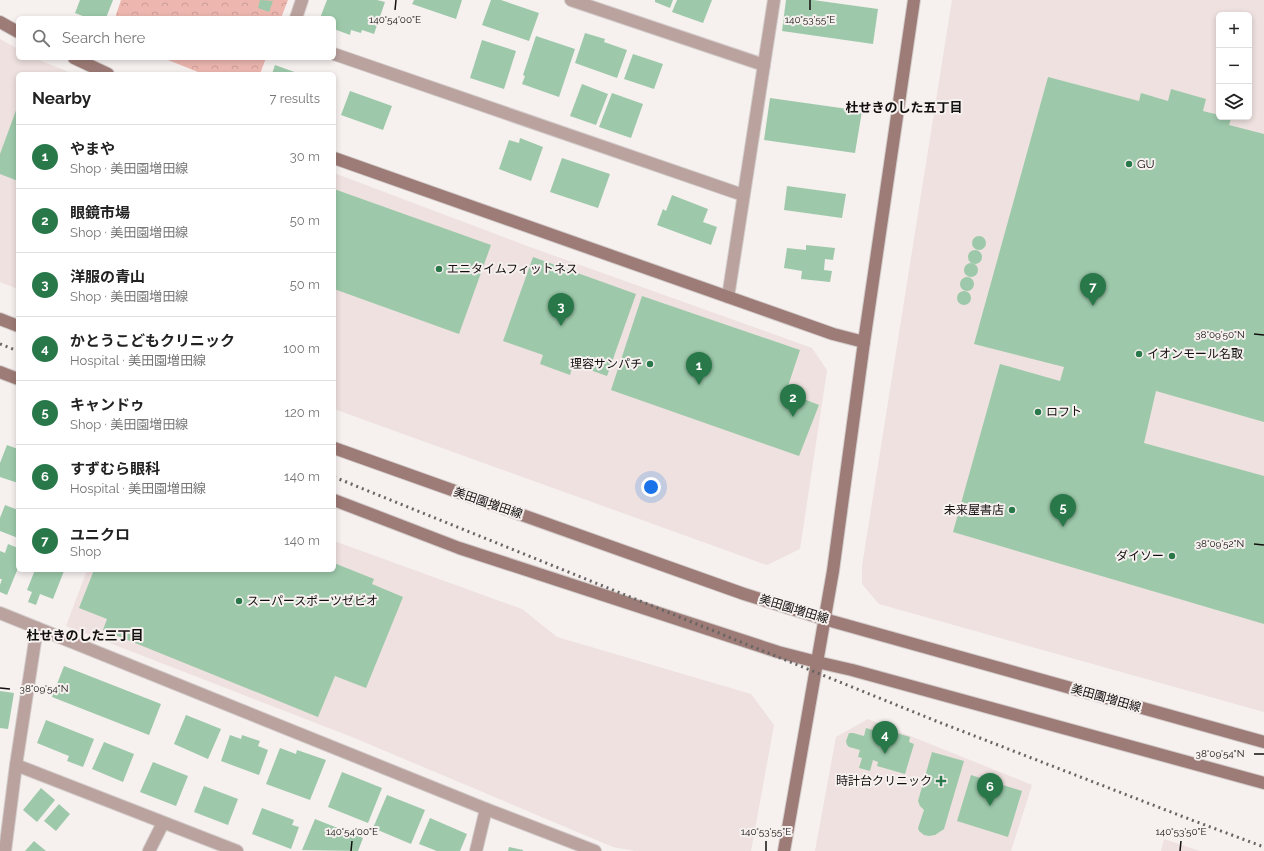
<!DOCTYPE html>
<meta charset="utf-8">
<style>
:root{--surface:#fff;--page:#f2f2f2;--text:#222;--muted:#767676;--line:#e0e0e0;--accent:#287849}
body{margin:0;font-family:Raleway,"Noto Sans JP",sans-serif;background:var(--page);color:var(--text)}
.controls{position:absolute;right:12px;top:12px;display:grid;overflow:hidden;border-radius:6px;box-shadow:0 2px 6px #0003}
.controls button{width:36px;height:36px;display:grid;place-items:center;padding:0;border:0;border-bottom:1px solid var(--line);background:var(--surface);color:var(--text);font:20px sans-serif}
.you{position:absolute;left:651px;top:487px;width:14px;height:14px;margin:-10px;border:3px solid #fff;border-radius:50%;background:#1a73e8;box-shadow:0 0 0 6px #1a73e833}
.badge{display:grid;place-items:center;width:26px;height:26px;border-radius:50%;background:var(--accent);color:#fff;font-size:13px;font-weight:700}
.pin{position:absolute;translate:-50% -33px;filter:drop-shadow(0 1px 2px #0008)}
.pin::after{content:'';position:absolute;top:21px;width:14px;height:12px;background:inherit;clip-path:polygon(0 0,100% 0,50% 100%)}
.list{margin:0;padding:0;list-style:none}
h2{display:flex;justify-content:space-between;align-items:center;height:52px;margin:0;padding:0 16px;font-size:17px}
h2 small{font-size:13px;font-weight:400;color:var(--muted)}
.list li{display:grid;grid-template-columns:26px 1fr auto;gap:12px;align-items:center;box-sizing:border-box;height:64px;padding:0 16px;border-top:1px solid var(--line)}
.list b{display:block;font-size:15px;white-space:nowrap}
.list p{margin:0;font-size:13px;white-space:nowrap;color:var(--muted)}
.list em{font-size:13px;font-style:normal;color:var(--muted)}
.icon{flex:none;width:22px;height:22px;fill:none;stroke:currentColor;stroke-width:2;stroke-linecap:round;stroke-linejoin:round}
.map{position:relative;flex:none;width:1264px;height:851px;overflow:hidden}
.search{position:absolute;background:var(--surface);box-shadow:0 2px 6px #0003;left:16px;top:16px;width:320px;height:44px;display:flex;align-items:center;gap:10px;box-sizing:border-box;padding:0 14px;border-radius:6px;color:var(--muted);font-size:15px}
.panel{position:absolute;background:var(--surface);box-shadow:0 2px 6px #0003;left:16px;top:72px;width:320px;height:500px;border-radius:6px}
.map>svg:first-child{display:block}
</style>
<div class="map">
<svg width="1264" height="851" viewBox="0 0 1264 851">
<defs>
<pattern id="park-crowns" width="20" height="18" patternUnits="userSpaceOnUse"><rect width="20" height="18" fill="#edb7af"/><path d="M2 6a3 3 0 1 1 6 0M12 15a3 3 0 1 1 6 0" fill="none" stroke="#ca9c95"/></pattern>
</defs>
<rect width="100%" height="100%" fill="#f6f0ef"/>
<g fill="#eee1df" fill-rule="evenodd">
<path d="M952,0H1264V712L879,604L862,584V566ZM1219,15H1249V117H1219Z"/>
<path d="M0,39L18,49V58H34L74,74H18V289L0,282Z"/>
<path d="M334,173L527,246L812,348L827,370L800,549L767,565L334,409Z"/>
<path d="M334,541L522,609L557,637L751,694L774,725L751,851H635L613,847L352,737L66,626L87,570H334Z"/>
<path d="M868,719L1032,785L1011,851H815L836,737Z"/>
<path d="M1164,839L1200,851H1161Z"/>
</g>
<g fill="url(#park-crowns)">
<path d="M121,0H288L281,18H115Z"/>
<path d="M163,58H266L260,74H203Z"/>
</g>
<g fill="#9dc9aa">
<path d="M80,0H113L106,18H88L75,13Z"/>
<path d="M260,0L273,1L269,12L258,8Z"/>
<path d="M327,0H377L385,2L374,34L362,30L361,33L351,30L350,35L334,29V18H320Z"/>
<path d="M414,0H462L456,19L412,4Z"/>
<path d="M491,0H501L539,13L529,41L482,25Z"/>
<path d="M655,0H673L670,8L655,2Z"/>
<path d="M677,0H712L703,23L672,12Z"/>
<path d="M786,0H813L878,9L873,44L782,31Z"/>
<path d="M585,33L605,39L604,42L627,50L617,78L575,63Z"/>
<path d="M536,36L575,49L559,97L522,84L525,76L523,75Z"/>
<path d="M482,40L516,51L504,89L470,78Z"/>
<path d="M633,54L663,64L654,89L624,79Z"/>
<path d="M275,65L300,74H272Z"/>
<path d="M1048,77L1139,101L1141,93L1168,101L1171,89L1206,99L1203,111L1219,115V117L1231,119L1229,125L1264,134V422L1156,391L1144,443L1264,476V624L953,532L1000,364L1060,381L1064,367L974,344Z"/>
<path d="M582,84L608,94L596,125L570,116Z"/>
<path d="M350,91L392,106L383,130L341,115Z"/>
<path d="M612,93L643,104L631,138L599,127Z"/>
<path d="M770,98L862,111L855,153L764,140Z"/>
<path d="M18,105V181L0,174V154Z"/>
<path d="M520,138L543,147L531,181L499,169L509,140L519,143Z"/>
<path d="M562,158L610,174L598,208L550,192Z"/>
<path d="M787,186L846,194L842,218L784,210Z"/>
<path d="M334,189L491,245L459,334L334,289Z"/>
<path d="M672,195L708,209L703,222L717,227L711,245L657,225L663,209L666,211Z"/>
<circle cx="979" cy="243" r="7"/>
<path d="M806,245L835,248L833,260L825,259L824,270L832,271L830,282L801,279L802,271L784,268L787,248L806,250Z"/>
<circle cx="975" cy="257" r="7"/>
<path d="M533,257L636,294L607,376L573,364L570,375L540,364L543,355L503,341Z"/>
<circle cx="971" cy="270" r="7"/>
<circle cx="967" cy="284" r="7"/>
<circle cx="964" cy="298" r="7"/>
<path d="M642,296L800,350L786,392L819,405L799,456L611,390Z"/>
<path d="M7,445L18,449V483L0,477V463Z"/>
<path d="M5,505L18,510V538L0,531V518Z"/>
<path d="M8,544L18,548V568L7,595L0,592V585L2,579H0V551L5,553Z"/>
<path d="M334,563L374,579L372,584L403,597L366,688L335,676L318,717L103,630L107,619L79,608L94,570H334Z"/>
<path d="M35,570H60L64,571L53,599L40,594L36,605L28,602L32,592L27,590Z"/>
<path d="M64,666L161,704L149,735L52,697Z"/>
<path d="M0,691L14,693L8,729L0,728Z"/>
<path d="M186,715L221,729L208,759L174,744Z"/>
<path d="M46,720L94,739L83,767L67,761L69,756L37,743Z"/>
<path d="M866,728L879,732L880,728L910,737L909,742L914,744L905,774L877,766L878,762L873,760L870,771L859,768L862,758L858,757L860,750L849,747L847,745L846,741L849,733H853L864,736Z"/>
<path d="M230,735L241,739L242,735L260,741L258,746L268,750L259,775L221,761Z"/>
<path d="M104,742L134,754L123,782L92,769Z"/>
<path d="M280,748L296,754L297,750L326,760L310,800L266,784Z"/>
<path d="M932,752L964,761L944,829L935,835L929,836L924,835L919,831L918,828L924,810L920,806L918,801Z"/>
<path d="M153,762L188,776L176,806L140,792Z"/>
<path d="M342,772L382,788L368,823L328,807Z"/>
<path d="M971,775L1022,791L1008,837L957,821Z"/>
<path d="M204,786L238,799L228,825L194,812Z"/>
<path d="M41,788L55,800L37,822L23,810Z"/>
<path d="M387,795L425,810L411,844L373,828Z"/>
<path d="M59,804L70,814L56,831L44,821Z"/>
<path d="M262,808L294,820L292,825L299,827L291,849L252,834Z"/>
<path d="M430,818L467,834L460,851H437L419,844Z"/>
<path d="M315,819L363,838L358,851L302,850Z"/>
<path d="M34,841L46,851H25Z"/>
<path d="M509,847L523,850V851H508Z"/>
</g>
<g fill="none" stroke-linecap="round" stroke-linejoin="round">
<defs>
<g id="street">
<path d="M571,0L764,65"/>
<path d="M296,18L302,0"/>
<path d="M334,54L743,195"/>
<path d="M728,297L774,0"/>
<path d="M0,613L486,809L595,851"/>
<path d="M16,765L237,851"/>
<path d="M5,851L16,765L37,628"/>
<path d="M149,851L163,823"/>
<path d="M476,851L486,809"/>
</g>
<g id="secondary">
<path d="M0,22L18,32"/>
<path d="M74,58L108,74"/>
<path d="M334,158L833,334L864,342"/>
<path d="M0,319L18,326"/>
<path d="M0,372L18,379"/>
<path d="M334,448L744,594L824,619L1264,742"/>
<path d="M334,500L459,548L778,652L817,662L852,670L1264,783"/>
<path d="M784,851L833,571L864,342L914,0"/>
</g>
</defs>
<use href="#street" stroke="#d2cccb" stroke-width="14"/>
<use href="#secondary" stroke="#d2cccb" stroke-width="14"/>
<use href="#street" stroke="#baa29e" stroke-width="12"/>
<use href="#secondary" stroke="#9d7b76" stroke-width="12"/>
<g stroke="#686564" stroke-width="3" stroke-dasharray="2 4" stroke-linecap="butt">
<path d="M0,344L18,351"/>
<path d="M334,477L936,721L1189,819L1264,847"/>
</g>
</g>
<path fill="none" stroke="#12100f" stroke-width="1.5" d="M395,10L396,0M810,10V0M1254,334L1264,335M1254,544L1264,545M0,688L10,689M1254,754H1264M351,851L352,841M766,851V841M1180,851L1181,841"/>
<g fill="#287849" stroke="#f6f0ef" stroke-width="1.5">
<circle cx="1129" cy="164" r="4"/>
<circle cx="439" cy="269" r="4"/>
<circle cx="1139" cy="354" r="4"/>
<circle cx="650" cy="364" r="4"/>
<circle cx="1038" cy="412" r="4"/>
<circle cx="1012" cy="510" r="4"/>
<circle cx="1172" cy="556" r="4"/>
<circle cx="239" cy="601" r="4"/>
<path d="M939 775h4v4h4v4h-4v4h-4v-4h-4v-4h4z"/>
</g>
<g text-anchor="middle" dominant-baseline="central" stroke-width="4" stroke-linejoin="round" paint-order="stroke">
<g font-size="12" fill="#12100f" stroke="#f6f0ef" text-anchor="start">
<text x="1137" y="164">GU</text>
<text x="447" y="269">エニタイムフィットネス</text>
<text x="1147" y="354">イオンモール名取</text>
<text x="642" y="364" text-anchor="end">理容サンパチ</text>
<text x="1046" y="412">ロフト</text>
<text x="1004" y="510" text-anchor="end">未来屋書店</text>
<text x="1164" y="556" text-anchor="end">ダイソー</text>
<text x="247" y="601">スーパースポーツゼビオ</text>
<text x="932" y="781" text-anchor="end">時計台クリニック</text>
</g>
<g font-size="12" fill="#12100f" stroke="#f6f0ef">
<text transform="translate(488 503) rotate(19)">美田園増田線</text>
<text transform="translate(794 609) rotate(17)">美田園増田線</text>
<text transform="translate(1106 698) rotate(16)">美田園増田線</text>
</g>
<g font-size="13" font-weight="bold" fill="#12100f" stroke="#f6f0ef">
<text x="904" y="107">杜せきのした五丁目</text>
<text x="85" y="635">杜せきのした三丁目</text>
</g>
</g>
<g font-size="10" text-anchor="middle" fill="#12100f" stroke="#f6f0ef" stroke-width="4" stroke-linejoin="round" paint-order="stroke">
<text x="395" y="23">140°54'00"E</text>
<text x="810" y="23">140°53'55"E</text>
<text x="1220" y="338">38°09'50"N</text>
<text x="1220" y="547">38°09'52"N</text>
<text x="44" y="692">38°09'54"N</text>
<text x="1220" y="757">38°09'54"N</text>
<text x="352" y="835">140°54'00"E</text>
<text x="766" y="835">140°53'55"E</text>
<text x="1181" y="835">140°53'50"E</text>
</g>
</svg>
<div class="controls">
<button>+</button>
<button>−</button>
<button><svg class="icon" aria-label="layers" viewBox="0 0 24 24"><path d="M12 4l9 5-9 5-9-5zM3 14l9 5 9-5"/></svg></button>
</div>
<div class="you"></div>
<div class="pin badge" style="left:699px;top:385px">1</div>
<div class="pin badge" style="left:793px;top:417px">2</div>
<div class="pin badge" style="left:561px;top:326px">3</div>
<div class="pin badge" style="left:885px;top:754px">4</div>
<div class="pin badge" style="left:1063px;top:527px">5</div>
<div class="pin badge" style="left:990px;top:806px">6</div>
<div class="pin badge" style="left:1093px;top:306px">7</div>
<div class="search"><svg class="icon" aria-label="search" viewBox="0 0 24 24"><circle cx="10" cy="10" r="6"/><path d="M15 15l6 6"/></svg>Search here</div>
<section class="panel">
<h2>Nearby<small>7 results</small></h2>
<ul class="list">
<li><span class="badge">1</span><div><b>やまや</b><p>Shop · 美田園増田線</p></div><em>30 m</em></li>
<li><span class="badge">2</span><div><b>眼鏡市場</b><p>Shop · 美田園増田線</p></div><em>50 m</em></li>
<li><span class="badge">3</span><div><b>洋服の青山</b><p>Shop · 美田園増田線</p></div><em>50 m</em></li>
<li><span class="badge">4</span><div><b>かとうこどもクリニック</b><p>Hospital · 美田園増田線</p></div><em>100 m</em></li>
<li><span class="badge">5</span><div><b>キャンドゥ</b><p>Shop · 美田園増田線</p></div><em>120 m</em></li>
<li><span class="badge">6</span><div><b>すずむら眼科</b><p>Hospital · 美田園増田線</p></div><em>140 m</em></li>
<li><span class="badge">7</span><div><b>ユニクロ</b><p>Shop</p></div><em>140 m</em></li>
</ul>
</section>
</div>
